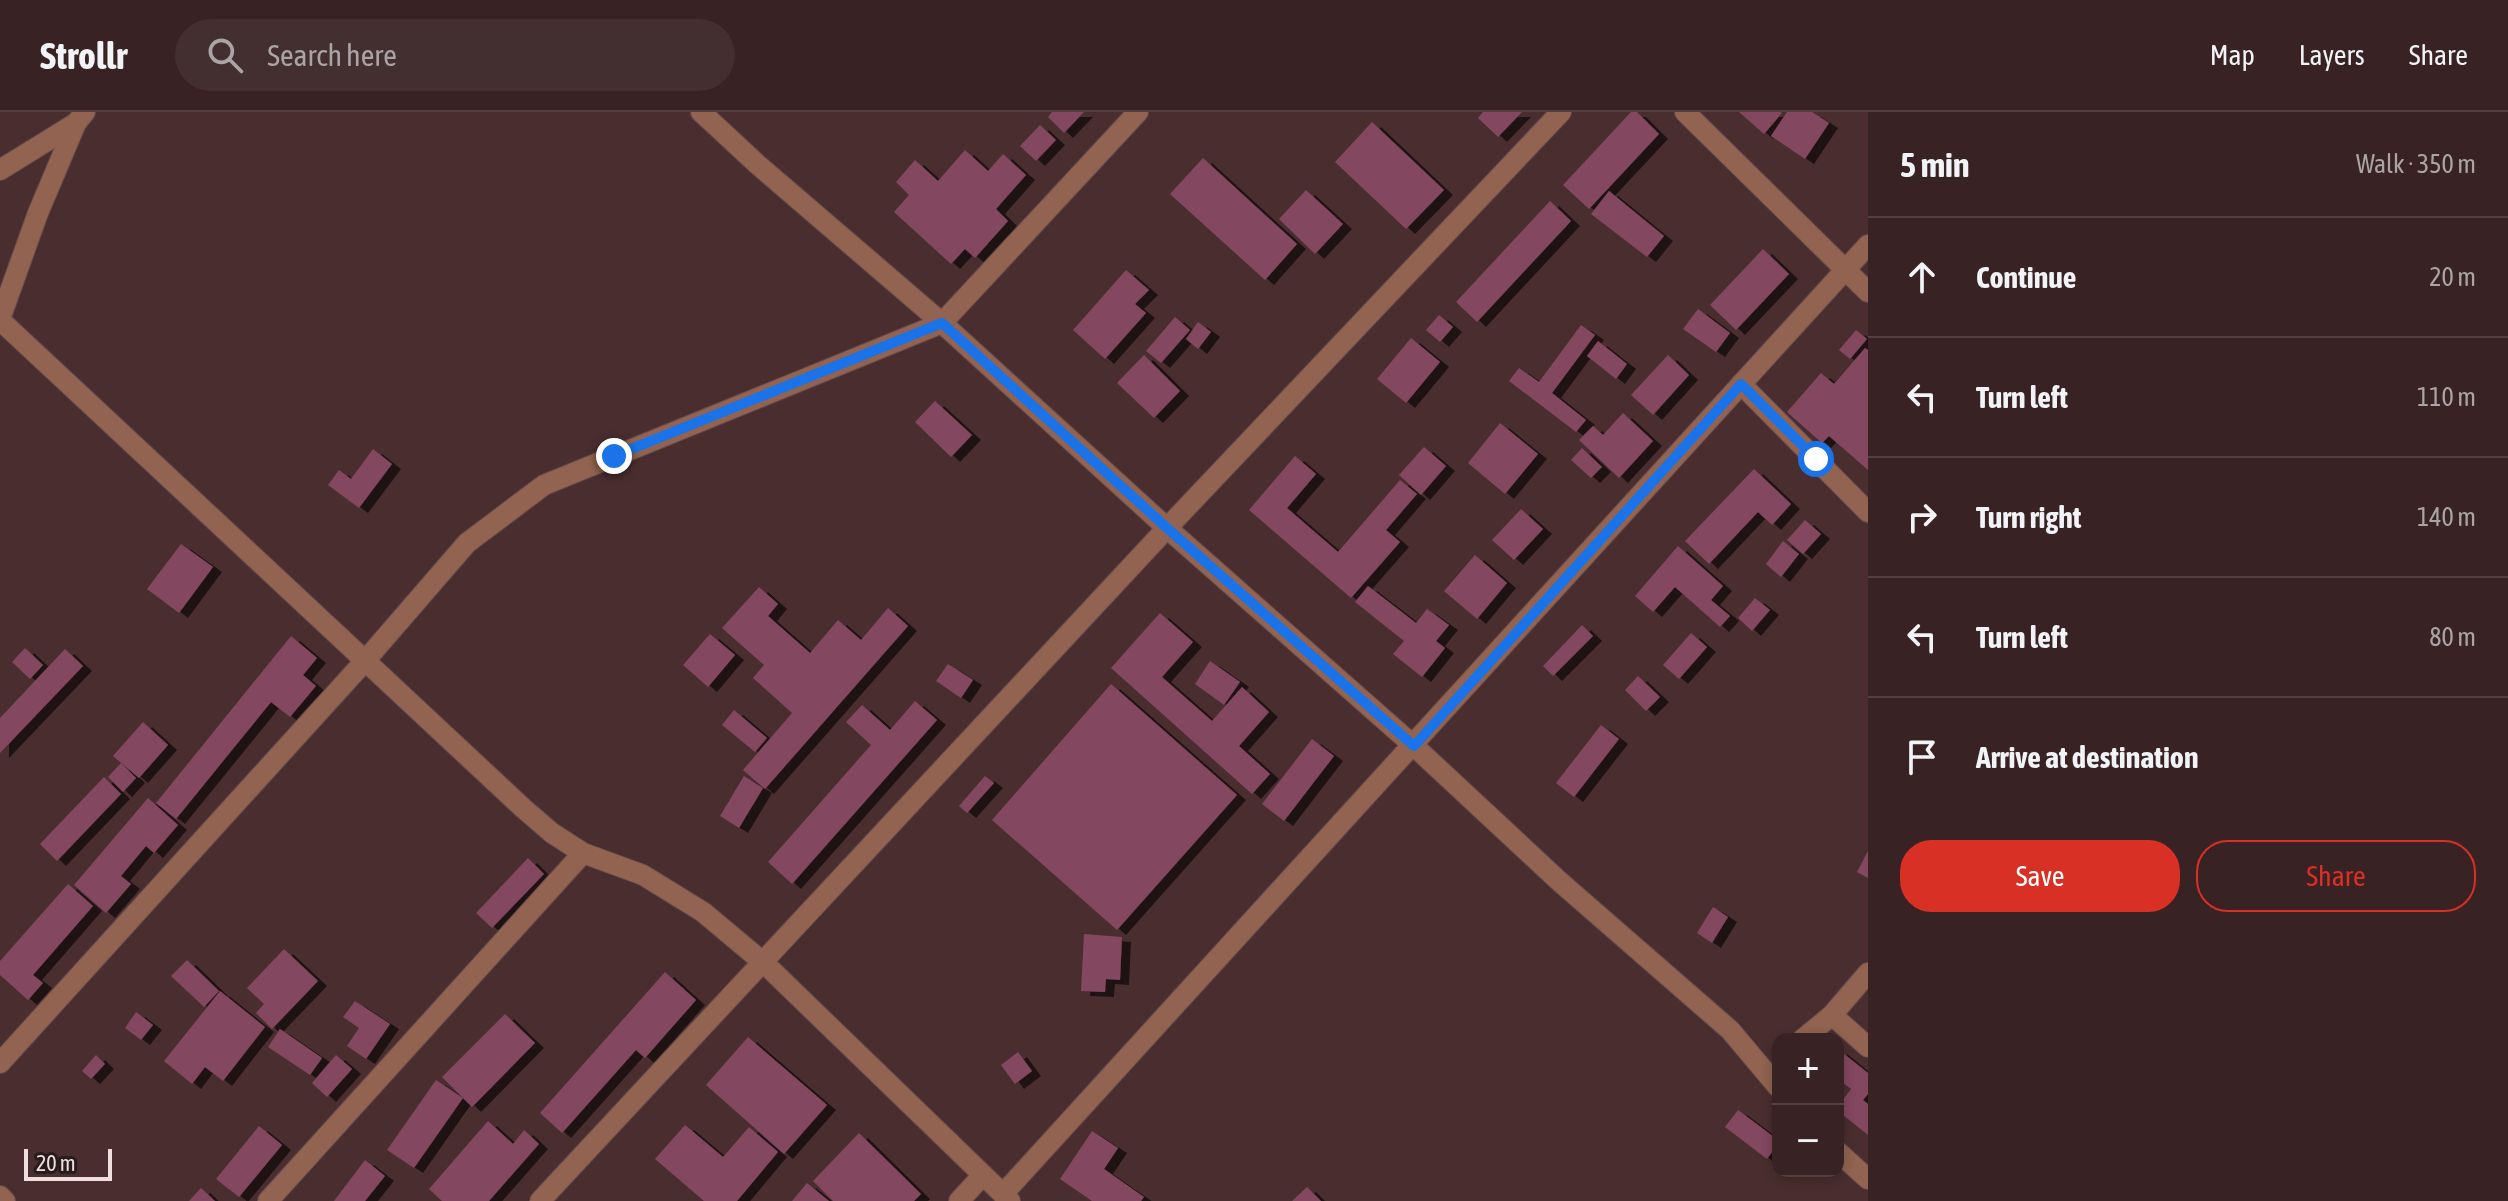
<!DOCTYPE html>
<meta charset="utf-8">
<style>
:root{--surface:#382223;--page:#432f30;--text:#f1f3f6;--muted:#aba4a6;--line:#523f41;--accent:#d93025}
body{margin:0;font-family:"Asap Condensed",sans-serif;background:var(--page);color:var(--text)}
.controls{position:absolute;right:24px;bottom:24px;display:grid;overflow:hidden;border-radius:16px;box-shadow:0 4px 12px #0003}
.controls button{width:72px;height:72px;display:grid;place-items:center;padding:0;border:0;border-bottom:2px solid var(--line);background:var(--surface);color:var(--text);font:40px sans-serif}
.scale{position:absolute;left:24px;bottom:20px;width:88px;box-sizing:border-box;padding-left:8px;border:4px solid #f1dede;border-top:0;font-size:22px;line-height:28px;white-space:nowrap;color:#f1dede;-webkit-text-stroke:6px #271b1b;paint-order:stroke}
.stop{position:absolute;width:24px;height:24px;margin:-18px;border:6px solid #1a73e8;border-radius:50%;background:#fff}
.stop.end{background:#1a73e8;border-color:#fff;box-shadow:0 2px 8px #0008}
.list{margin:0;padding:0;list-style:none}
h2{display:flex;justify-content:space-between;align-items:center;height:104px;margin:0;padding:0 32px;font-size:34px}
h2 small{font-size:26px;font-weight:400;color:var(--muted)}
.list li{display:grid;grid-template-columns:52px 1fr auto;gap:24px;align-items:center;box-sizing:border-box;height:120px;padding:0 32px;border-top:2px solid var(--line)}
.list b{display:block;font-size:30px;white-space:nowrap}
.list em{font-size:26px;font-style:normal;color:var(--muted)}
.actions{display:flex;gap:16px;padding:24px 32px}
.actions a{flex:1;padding:18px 0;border:2px solid var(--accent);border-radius:32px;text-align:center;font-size:28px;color:var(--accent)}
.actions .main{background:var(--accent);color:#fff}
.icon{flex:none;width:44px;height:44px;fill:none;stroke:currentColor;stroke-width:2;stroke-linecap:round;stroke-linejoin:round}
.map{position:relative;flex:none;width:1868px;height:1089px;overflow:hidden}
header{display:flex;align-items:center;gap:48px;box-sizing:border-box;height:112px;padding:0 40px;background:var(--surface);border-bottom:2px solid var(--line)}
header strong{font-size:38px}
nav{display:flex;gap:44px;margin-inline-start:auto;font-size:28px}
.search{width:560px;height:72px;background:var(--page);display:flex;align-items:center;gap:20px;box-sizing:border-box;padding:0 28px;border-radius:44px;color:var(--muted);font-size:30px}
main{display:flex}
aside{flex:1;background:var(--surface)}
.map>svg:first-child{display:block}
</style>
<header>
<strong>Strollr</strong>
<div class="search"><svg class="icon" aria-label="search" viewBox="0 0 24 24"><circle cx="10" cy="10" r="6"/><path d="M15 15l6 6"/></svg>Search here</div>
<nav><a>Map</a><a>Layers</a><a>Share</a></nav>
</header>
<main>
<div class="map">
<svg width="1868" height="1089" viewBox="0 0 1868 1089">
<defs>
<filter id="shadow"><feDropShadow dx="9" dy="5" stdDeviation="0" flood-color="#0009"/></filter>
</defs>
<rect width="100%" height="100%" fill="#4a2e2f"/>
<g fill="#834761" filter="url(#shadow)">
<path d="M1052,0H1084L1064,21L1048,5Z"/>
<path d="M1483,0H1522L1498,25L1478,6Z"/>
<path d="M1631,0H1637L1659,22L1589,97L1563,73Z"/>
<path d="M1739,0H1780L1782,1L1764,22Z"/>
<path d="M1787,0H1812L1829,11L1805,47L1771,24Z"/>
<path d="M1372,10L1444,78L1406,117L1335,50Z"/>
<path d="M1040,13L1056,28L1036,49L1020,34Z"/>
<path d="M965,38L988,59L1003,42L1026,63L996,97L1008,109L975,146L965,137L951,152L894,100L909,83L896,70L915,48L938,69Z"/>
<path d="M1203,46L1297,132L1265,168L1170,82Z"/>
<path d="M1306,78L1343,112L1315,142L1279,107Z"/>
<path d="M1609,79L1664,124L1647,145L1591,102Z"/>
<path d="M1550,89L1571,109L1477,210L1456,190Z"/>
<path d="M1763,137L1789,162L1736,218L1710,193Z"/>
<path d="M1126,158L1149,178L1135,192L1146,201L1105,247L1073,218Z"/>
<path d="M1698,197L1730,221L1716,240L1683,217Z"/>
<path d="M1439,203L1453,215L1440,230L1426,218Z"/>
<path d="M1175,205L1190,218L1161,251L1146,239Z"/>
<path d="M1198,210L1211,220L1198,237L1186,227Z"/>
<path d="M1581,213L1595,223L1552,281L1586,308L1576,320L1509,269L1519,256L1539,270Z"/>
<path d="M1856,218L1867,227L1850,247L1839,238Z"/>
<path d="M1411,226L1440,250L1406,291L1377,267Z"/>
<path d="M1598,229L1627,252L1616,267L1587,244Z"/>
<path d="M1865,236L1868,238V358L1829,324L1822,331L1787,300L1821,261L1834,272Z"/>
<path d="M1144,243L1180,279L1154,306L1117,271Z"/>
<path d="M1668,243L1689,263L1653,303L1631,283Z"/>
<path d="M935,289L972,323L951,345L915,310Z"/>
<path d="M1623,301L1653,329L1619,366L1579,328L1593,314L1603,323Z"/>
<path d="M1500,311L1538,342L1505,382L1468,351Z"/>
<path d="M1424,335L1446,354L1421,383L1399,363Z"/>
<path d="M1582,336L1602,355L1591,366L1571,348Z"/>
<path d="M373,337L392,352L359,396L328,373L339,358L351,367Z"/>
<path d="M1295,344L1316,362L1287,396L1338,440L1400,368L1417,382L1386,418L1400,430L1351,486L1249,398Z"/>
<path d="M1754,357L1791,392L1772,413L1758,400L1709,452L1685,429Z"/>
<path d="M1521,397L1543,417L1514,448L1492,428Z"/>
<path d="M1805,408L1821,422L1803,442L1787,428Z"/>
<path d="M1783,429L1799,442L1781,465L1766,452Z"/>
<path d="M181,432L213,455L179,501L147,477Z"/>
<path d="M1678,434L1723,474L1711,488L1730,504L1720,515L1675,475L1653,500L1635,484Z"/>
<path d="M1475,443L1507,471L1477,507L1444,479Z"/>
<path d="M1368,474L1416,511L1427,497L1449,513L1436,529L1445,536L1422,565L1393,542L1404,529L1355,490Z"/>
<path d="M759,475L778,492L768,504L810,541L838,508L861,528L888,496L908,514L765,677L743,658L792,601L753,566L764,553L722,516Z"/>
<path d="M1755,486L1770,498L1752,519L1738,506Z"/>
<path d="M1160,501L1193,530L1162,565L1212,609L1242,575L1269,600L1239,634L1270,662L1252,682L1111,556Z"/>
<path d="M1582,513L1593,524L1553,564L1543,554Z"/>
<path d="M1691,521L1707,535L1679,567L1663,553Z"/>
<path d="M710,522L735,543L708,575L683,553Z"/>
<path d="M291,524L317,546L303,563L316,574L290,605L271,590L176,707L156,691Z"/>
<path d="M25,536L43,553L30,567L12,550Z"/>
<path d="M65,537L83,554L0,641V606Z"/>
<path d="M1210,549L1240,570L1224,593L1195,572Z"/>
<path d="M948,552L973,568L961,586L936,569Z"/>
<path d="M1638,564L1660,585L1646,599L1625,578Z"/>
<path d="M1111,572L1237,683L1117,818L992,708Z"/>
<path d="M915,589L937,608L792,772L768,750L871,633L846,610L862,593L890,618Z"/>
<path d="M734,598L767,626L755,640L722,613Z"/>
<path d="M143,610L168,633L139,666L113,644Z"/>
<path d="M1601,613L1619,627L1574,685L1556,671Z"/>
<path d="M1312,627L1334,644L1284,709L1262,692Z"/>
<path d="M121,651L136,666L123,680L108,665Z"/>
<path d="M744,664L763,676L739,716L720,704Z"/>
<path d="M985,664L994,671L967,701L959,694Z"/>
<path d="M104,665L121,682L57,749L40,732Z"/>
<path d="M148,686L178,713L154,741L146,734L121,764L131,772L106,801L74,773Z"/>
<path d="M1868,739V766L1857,760Z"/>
<path d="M528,746L544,762L492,816L476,801Z"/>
<path d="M68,772L93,794L33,863L43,871L28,888L0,863V849Z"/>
<path d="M1713,795L1728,805L1712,831L1697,821Z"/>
<path d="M1084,822L1122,825L1120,868L1106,867L1105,880L1081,879Z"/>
<path d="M284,837L318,869L272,917L256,901L264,892L247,876Z"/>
<path d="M187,848L219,879L204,895L171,864Z"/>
<path d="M665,860L696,888L645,946L636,938L562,1021L540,1001Z"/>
<path d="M220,879L265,915L223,969L205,955L192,972L164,949Z"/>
<path d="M355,889L390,912L366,947L347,934L359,916L343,905Z"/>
<path d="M136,900L153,913L141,928L125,916Z"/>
<path d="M505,902L535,931L472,995L442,965Z"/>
<path d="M280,917L322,946L310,963L268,935Z"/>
<path d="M748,925L827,993L784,1042L706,973Z"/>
<path d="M1838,937L1868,961V982L1863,988L1868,992V1023L1838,999V994L1851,977L1838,967Z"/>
<path d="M1018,940L1032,959L1015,972L1001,953Z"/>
<path d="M96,943L105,952L91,967L82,959Z"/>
<path d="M336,943L352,957L327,985L312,971Z"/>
<path d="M436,968L463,986L414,1056L387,1038Z"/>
<path d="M1738,998L1778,1028V1032L1767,1047L1725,1015Z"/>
<path d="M488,1009L513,1032L524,1018L539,1032L489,1089H442L429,1077Z"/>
<path d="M685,1013L723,1045L749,1015L778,1040L737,1089H704L655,1047Z"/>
<path d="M259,1014L282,1033L239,1085L216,1067Z"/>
<path d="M1092,1019L1118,1036L1104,1057L1144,1085L1141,1089H1092L1060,1067Z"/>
<path d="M859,1021L921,1082L914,1089H833L813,1069Z"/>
<path d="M365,1048L385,1064L365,1089H334Z"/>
<path d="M807,1071L829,1089H792Z"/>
<path d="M1307,1075L1321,1089H1292Z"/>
<path d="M201,1076L215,1089H189Z"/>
</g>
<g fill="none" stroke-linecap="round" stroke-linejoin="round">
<defs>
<g id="minor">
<path d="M701,0L757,52L942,211L1167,416L1414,634L1559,769L1730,918L1778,975"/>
<path d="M1685,0L1868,180"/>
<path d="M0,58L76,11"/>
<path d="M0,207L38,101L76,11L85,0"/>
<path d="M0,208L523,696L552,721L583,741L643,763L703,800L764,851L1010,1089"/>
<path d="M1741,272L1868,400"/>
<path d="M1832,903L1868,935"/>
<path d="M1803,927L1832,903L1868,861"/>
<path d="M0,951L364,550L467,431L544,373L942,211L1138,0"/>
<path d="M1838,1040L1868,1067"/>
<path d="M1003,1082L1868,133"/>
<path d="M0,1084L5,1089"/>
<path d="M268,1089L583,741"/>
<path d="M959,1089L983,1063"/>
</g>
<path id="tertiary" d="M540,1089L1167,416L1561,0"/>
</defs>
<use href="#minor" stroke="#654a4b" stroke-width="22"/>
<use href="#tertiary" stroke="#654a4b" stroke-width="22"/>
<use href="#minor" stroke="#916350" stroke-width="20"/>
<use href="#tertiary" stroke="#916350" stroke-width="20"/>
</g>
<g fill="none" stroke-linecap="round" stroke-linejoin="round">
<path stroke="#1a73e8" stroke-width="10" d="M614,344L942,211L1167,416L1414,634L1741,272L1816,347"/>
</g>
</svg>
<div class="controls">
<button>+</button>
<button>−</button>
</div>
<div class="scale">20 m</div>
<div class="stop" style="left:1816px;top:347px"></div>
<div class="stop end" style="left:614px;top:344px"></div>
</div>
<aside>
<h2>5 min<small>Walk · 350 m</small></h2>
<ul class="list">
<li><svg class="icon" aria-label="ahead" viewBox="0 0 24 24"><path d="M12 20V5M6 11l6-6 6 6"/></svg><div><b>Continue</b></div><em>20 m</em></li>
<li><svg class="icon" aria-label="left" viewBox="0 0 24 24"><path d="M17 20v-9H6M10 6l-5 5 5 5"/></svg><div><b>Turn left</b></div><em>110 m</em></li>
<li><svg class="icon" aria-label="right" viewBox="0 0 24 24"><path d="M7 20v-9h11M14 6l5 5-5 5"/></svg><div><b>Turn right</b></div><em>140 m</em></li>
<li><svg class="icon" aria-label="left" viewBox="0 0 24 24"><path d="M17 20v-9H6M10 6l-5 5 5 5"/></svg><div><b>Turn left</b></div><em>80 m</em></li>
<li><svg class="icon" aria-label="arrive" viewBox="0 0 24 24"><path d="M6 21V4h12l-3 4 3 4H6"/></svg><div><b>Arrive at destination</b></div></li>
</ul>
<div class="actions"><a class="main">Save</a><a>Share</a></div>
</aside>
</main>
